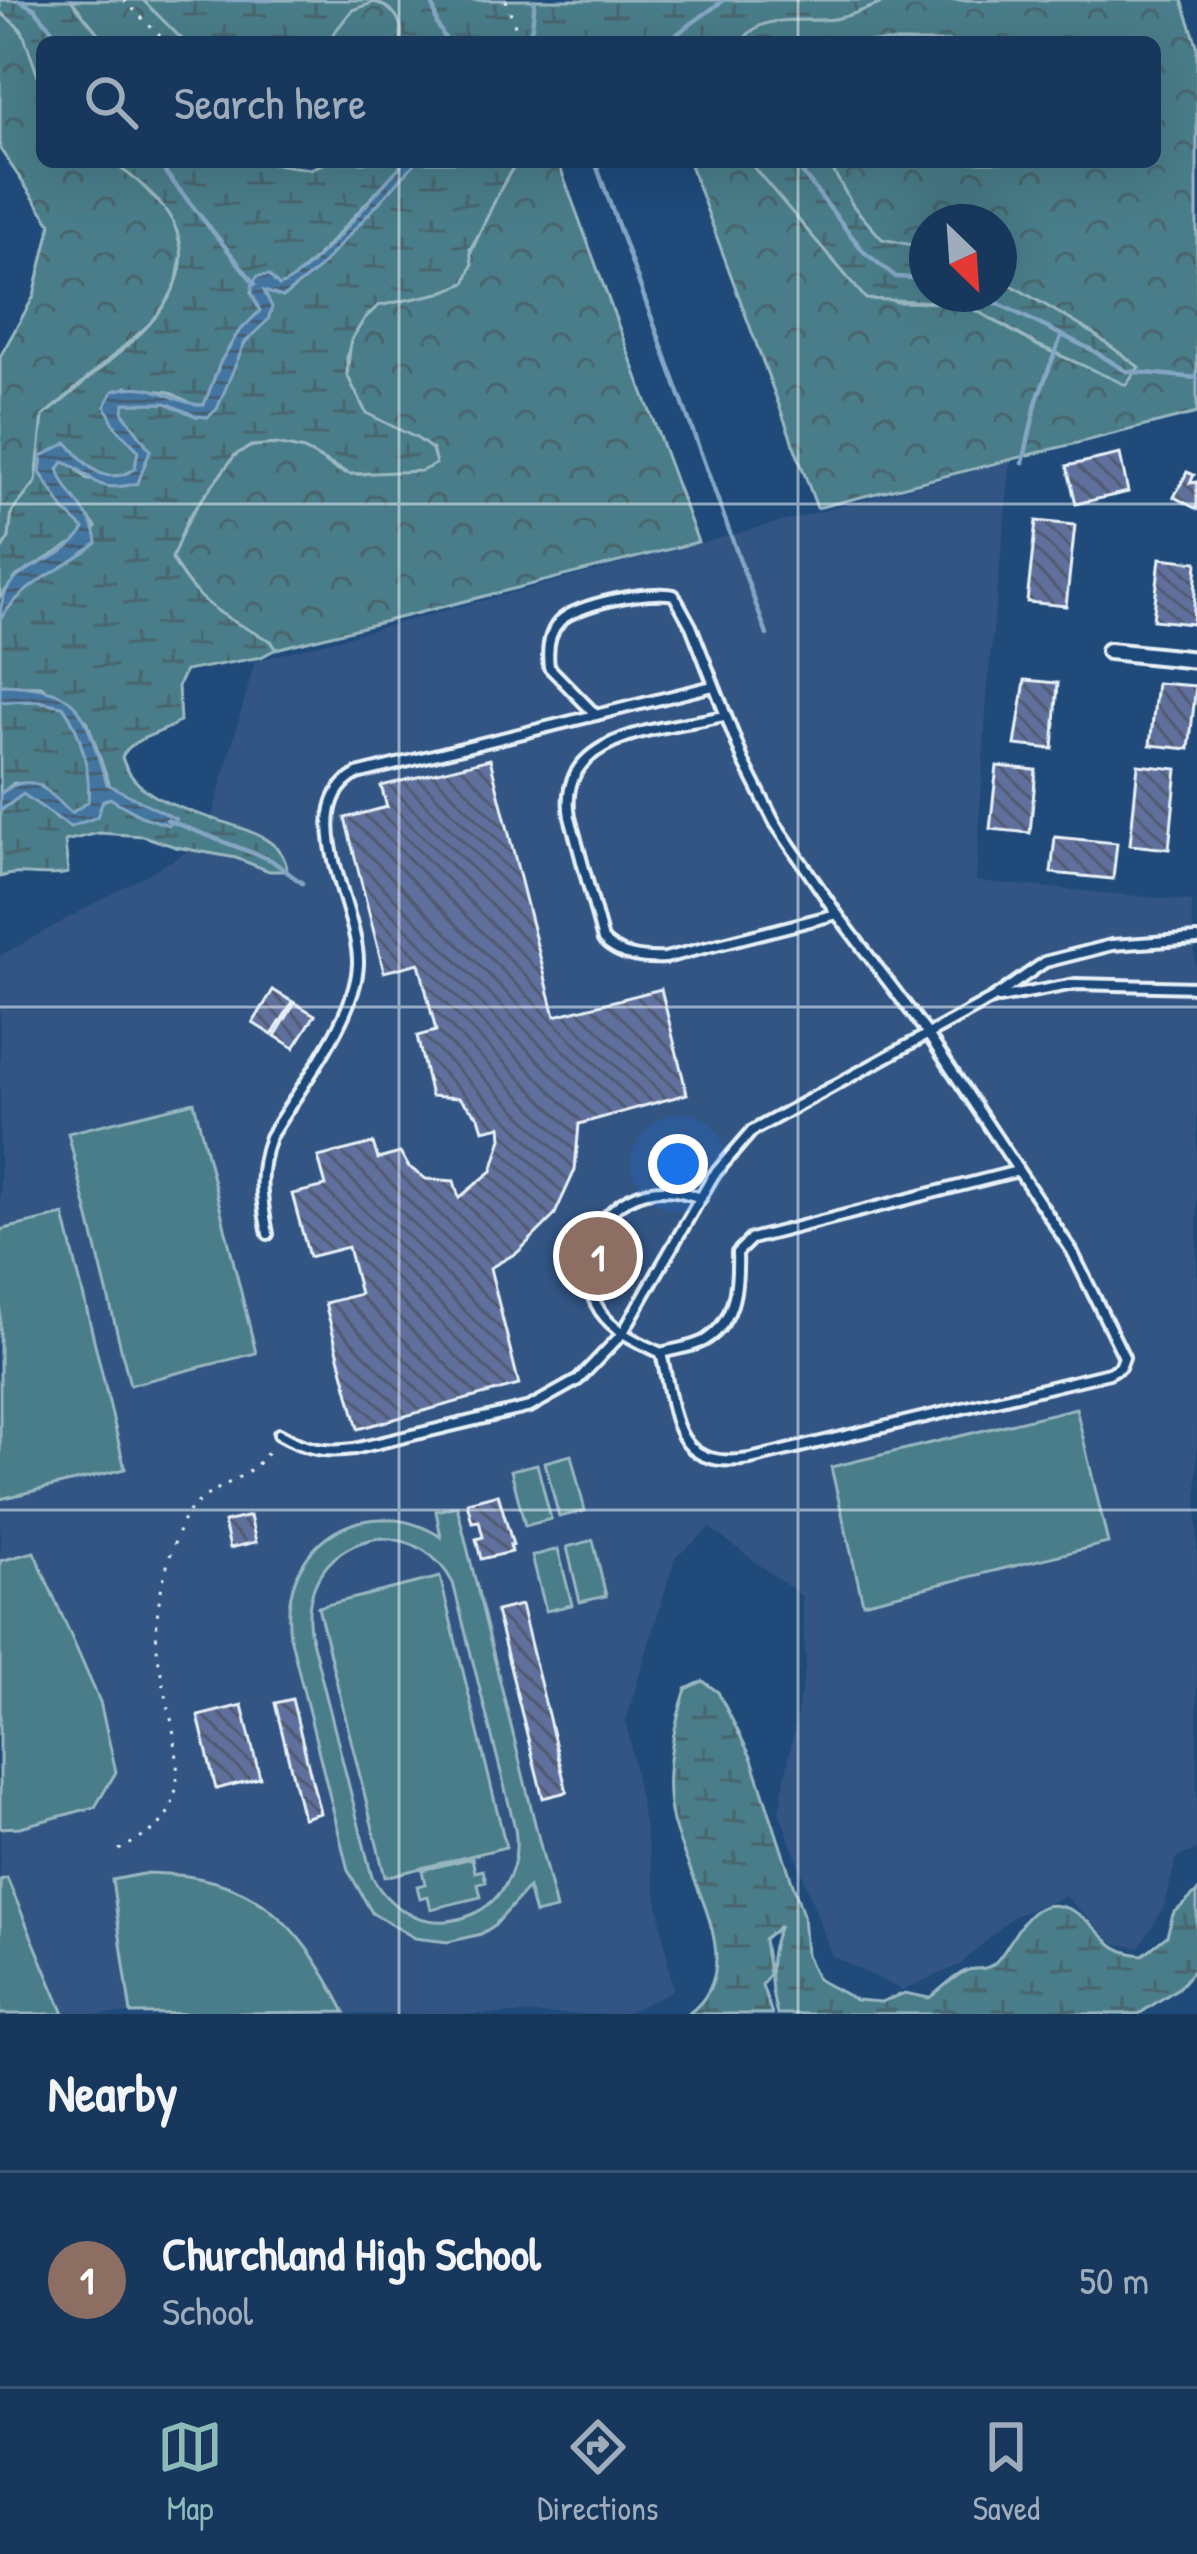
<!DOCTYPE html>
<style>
:root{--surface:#17385c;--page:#203f62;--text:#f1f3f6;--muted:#9eacbb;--line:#365272;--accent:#8bbbb9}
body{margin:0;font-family:"Patrick Hand",sans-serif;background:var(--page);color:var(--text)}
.compass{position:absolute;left:909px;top:204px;width:108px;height:108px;border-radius:50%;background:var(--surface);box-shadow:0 12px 48px #0002;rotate:155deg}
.you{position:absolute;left:678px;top:1164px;width:42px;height:42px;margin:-30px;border:9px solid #fff;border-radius:50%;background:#1a73e8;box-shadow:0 0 0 18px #1a73e833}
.badge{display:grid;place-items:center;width:78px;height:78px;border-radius:50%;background:var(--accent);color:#fff;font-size:39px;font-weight:700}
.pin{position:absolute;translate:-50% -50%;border:6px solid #fff;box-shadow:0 3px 12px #0006}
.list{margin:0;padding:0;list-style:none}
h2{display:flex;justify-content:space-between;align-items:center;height:156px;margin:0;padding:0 48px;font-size:51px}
h2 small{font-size:39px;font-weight:400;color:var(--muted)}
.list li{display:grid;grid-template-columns:78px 1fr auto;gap:36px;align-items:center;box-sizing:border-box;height:216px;padding:0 48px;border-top:3px solid var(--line)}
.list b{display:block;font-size:45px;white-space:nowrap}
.list p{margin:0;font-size:39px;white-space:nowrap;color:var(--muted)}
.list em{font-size:39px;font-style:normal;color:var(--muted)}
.icon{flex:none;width:66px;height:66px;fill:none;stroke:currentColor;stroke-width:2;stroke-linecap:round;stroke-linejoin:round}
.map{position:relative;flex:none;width:1197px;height:2014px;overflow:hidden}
.search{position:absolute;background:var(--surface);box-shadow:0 12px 48px #0002;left:36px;right:36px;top:36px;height:132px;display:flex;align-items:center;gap:30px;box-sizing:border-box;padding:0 42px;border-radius:18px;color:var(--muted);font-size:45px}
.sheet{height:372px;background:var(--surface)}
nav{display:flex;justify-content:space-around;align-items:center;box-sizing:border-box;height:168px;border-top:3px solid var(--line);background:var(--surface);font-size:33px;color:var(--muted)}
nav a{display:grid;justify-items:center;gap:6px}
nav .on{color:var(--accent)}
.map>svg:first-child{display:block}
</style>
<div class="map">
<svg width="1197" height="2014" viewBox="0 0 1197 2014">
<defs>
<pattern id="forest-crowns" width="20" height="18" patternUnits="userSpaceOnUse" patternTransform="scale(3)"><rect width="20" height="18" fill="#4a7d89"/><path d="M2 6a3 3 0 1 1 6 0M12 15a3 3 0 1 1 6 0" fill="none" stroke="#48656d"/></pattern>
<pattern id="wetland-marsh" width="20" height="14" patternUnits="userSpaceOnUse" patternTransform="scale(3)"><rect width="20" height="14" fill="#4a7d89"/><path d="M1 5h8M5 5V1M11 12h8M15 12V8" fill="none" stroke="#48656d"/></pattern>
<pattern id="water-rules" width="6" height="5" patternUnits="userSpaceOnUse" patternTransform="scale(3)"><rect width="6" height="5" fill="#42749f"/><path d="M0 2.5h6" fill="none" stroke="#445e74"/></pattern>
<pattern id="building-back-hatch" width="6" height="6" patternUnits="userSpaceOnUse" patternTransform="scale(3)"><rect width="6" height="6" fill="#5e6f9d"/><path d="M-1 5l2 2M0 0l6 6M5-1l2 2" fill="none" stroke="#515a6f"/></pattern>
</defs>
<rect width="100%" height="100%" fill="#1f4a7a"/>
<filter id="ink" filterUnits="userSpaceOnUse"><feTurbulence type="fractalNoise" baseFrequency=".00833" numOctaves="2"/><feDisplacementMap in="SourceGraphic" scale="24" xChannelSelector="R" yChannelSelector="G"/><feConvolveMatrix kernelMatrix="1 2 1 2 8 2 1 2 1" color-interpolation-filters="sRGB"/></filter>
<g filter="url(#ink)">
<path fill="#325584" d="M1011,461L988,679L976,881L1191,901L1197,984V1849L1176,1858L1165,1906L1139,1948L1114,1943L1065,1896L1012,1917L960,1965L902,1990L832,1956L779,1811L806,1665L801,1596L710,1528L675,1558L626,1720L673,1990L625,2014H0V956L205,842L255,661Z"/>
<g fill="#4a7d89" stroke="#99b7c0" stroke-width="3" fill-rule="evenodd">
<path d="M194,1102L256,1353L130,1385L68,1133Z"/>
<path d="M64,1215L125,1469L0,1499V1230Z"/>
<path d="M1076,1408L1108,1543L863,1603L831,1467Z"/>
<path d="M571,1455L585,1511L559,1517L545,1462Z"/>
<path d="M537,1464L551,1519L525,1526L511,1470Z"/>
<path d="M457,1506L556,1909L535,1914L528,1888L495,1925L481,1934L448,1942L415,1938L372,1913L348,1870L290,1636C277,1545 364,1488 441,1537L436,1511ZM379,1538C413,1539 437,1553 453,1583L515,1828C529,1919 417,1958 372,1877L310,1632C303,1583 331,1546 379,1538Z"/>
<path d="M593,1540L606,1596L580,1602L567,1547Z"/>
<path d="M558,1549L572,1605L546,1611L532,1556Z"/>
<path d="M34,1552L100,1702L116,1772L95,1807L20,1827L0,1828V1561Z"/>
<path d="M440,1577L506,1847L385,1877L318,1607Z"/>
<path d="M472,1858L475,1872L483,1870L486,1882L478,1884L481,1897L431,1909L428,1896L420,1898L417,1886L425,1884L422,1870Z"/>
<path d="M148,1873C256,1875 298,1921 345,2012L131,2014L112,1880Z"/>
<path d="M7,1878L64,2014H0V1880Z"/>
</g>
<g fill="url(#forest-crowns)" stroke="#99b7c0" stroke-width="3">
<path d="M71,0H143L185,42H105Z"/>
<path d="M890,0H1182L1197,45V413L817,508L689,162H749L896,302L963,303L1038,346L1126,384L1138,368L999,278V222H927V248L882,240L853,206L828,162H1155V42H742C761,11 802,23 833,19C852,16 872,6 890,0Z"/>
<path d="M376,2C396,11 403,19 401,42H327C341,24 351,3 376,2Z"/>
<path d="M0,12C49,41 42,113 42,162H111L134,177L173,217L182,252L176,285L160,315L44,416L36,482L12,512L9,538L0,552V357L34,296L51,224L0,149Z"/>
<path d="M517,162H558L698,542L276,649L271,641C229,621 193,601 172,558C182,528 212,473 237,454C254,440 281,444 301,449C319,454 332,472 351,474C380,477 407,460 432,449L366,413L347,375L351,340L365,318L378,306L469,257L504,179Z"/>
</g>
<g fill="url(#wetland-marsh)" stroke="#99b7c0" stroke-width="3">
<path d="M0,0H71L105,42H42V88L22,30L0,12Z"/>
<path d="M143,0H890C872,6 852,16 833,19C802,23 761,11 742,42H401C403,19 396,10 375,2L352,10L327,42H185Z"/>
<path d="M111,162H260L310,169L328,162H404L316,258L286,285L251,292L260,311L238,333L221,361L204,405H195L169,392L126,387L115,426L138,450L135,469C104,488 88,466 67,443L40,472L65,511L84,529L78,540L17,576L0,597V552L9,538L12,512L36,482L43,416C69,398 90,376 114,357C200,288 209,225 111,162Z"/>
<path d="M416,162H517C497,189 488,221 470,249L472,265L465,283L440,293L378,306L365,318L351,340L347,357V375L366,413L418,439L432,449L436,464L421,471L350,474L304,450L277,444L251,446L235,455L188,518L172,558C193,601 229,621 271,641L276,649L261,657L185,671L178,686L180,721C162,735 132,736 122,757C142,829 284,810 287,871H269L236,858L176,847L143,836L99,833L65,841L68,873C46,879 21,869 0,877V811L23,794L36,800L58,820L110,798L141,816L168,824L175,819L111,789L87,721L41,686L0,685V619L15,598L36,580L86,552L96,527L62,484L58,469L63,462L71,464L87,479L137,483L150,450L123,413L121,407L124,403H166L196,416L208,417L245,342L268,319L264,290L283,297L317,270Z"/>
<path d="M749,162H828L853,206L882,239L927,248V294H999V278L1091,332L1139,367L1126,385L1038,345L963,303L866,299Z"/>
<path d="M38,701L63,706C81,730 91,773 89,802L71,813L41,786L14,783L0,794V702Z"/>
<path d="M703,1681L718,1692L752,1759L803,1915L806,1955L817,1979L856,2000L881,2002L905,1993L929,1998C941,1990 953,1976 966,1971C975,1967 984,1971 992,1965C1014,1950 1025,1884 1075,1912C1104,1929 1104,1952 1143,1955L1167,1936L1173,1914L1197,1892V1967L1178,1988L1139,2014H777C769,1985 766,1954 780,1926L764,1940L769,1974L762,1985L772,2014H688C754,1966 684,1876 672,1817C663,1776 673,1729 686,1689Z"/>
</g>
<g fill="url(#water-rules)" stroke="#84a6c3" stroke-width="3">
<path d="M404,162H416L317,270L283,297L264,291L272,307L268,320L245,342L217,409L208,417L196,416L166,403H124L123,413L150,450L138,483C89,496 97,473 63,462L58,469C66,498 95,513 97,543C61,573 30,577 0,619C0,558 62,570 84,529L65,511L40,472L42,456L67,443C87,466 104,488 135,469L138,450L115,426L105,406L113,391C155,378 172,404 204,405L221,361L238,333L260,311C254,297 246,288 258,276L269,275L279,286C309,278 379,189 404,162Z"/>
<path d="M0,685C86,687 82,710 107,784L176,819L168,825L141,816L110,798L103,800L97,817L70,827L23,794L0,811V794C34,768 45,791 72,813L88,802C91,773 81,730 63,706L38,701L0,702Z"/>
</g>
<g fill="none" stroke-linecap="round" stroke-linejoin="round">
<g stroke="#84a6c3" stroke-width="4.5">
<path d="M19,0L35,9L62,42"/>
<path d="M211,0H271"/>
<path d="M432,0L437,24L447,42"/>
<path d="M526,42L532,27L535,0"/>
<path d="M666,42L724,0"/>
<path d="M157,162L255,284"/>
<path d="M595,162L767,635"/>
<path d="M794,162L864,252L896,277L927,279"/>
<path d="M979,294L1092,350L1126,371L1197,378"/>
<path d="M1023,463L1037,400L1061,337"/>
<path d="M167,820L271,860L302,883"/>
</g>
</g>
<g fill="url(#building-back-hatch)" stroke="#e8f1f8" stroke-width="3">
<path d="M1120,454L1128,492L1076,504L1067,466Z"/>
<path d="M1187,472L1194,475L1190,483L1197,482V509L1174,497Z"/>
<path d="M1036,521L1075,525L1066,606L1027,602Z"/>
<path d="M1160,558L1197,562L1193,624L1153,620Z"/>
<path d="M1025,680L1058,683L1053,749L1015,745Z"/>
<path d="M1157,683L1196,686L1189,749L1150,745Z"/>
<path d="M490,759L555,1016L661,989L687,1094L579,1124L575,1170L554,1216L518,1252L490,1268L519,1385L358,1429L325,1303L360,1294L348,1247L309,1257L292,1194L326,1186L318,1157L373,1143L378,1159L400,1153L409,1167L426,1179L454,1181L459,1198L492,1171L502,1138L501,1126L483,1130L479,1117L459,1098L431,1096L417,1036L436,1031L419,963L384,972L345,818L387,807L381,786Z"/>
<path d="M1138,765L1177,769L1169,849L1130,845Z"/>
<path d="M997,766L1036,770L1030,833L990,829Z"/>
<path d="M1055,837L1117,843L1113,879L1051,873Z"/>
<path d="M273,990L293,1002L272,1035L253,1023Z"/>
<path d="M295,1003L315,1015L294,1048L275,1036Z"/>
<path d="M498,1494L513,1545H510L512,1552L481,1559L476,1539L483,1537L479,1521L472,1522L467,1502Z"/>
<path d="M250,1516L256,1542L230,1548L224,1522Z"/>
<path d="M521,1605L567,1792L543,1798L496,1611Z"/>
<path d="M292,1699L320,1813L303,1818L275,1703Z"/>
<path d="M242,1705L260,1778L216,1789L198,1716Z"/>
</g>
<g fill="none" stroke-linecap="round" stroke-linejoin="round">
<defs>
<g id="service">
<path d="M596,715L549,667C547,651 548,633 560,621C577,604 652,589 674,595L691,626L744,762L775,823L837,914L927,1033L1072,1251L1124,1357L1120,1367L1109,1373L750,1459C670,1471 676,1414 661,1353C639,1342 615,1333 600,1311C571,1266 595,1205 646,1192C666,1187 683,1192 701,1198"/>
<path d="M724,716C665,729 555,732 570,817L603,940C620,957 643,959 665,958L837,914"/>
<path d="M999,998L1075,984L1197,987"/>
<path d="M268,1234C261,1197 257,1173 270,1137C298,1090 356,1018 358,964C360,911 293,808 357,774L713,686"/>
<path d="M661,1353C674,1349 696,1347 707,1339C736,1320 738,1283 737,1253L751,1239L1018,1171"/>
<path d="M279,1434C305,1449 324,1453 354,1449L530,1407L578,1380L622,1334L713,1176L752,1131L992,999L1045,962L1112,945L1197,939"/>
</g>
<path id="minor" d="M1109,651L1197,660"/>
</defs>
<use href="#service" stroke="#e8f1f8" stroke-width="16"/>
<use href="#minor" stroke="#e8f1f8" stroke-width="22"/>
<g stroke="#e8f1f8" stroke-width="3" stroke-dasharray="3 9" stroke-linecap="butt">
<path d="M124,0L166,42"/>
<path d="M506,0L521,42"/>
<path d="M119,1850C131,1843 147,1836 158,1826C200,1784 161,1697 157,1647C154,1606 165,1568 179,1530C195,1484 249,1487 272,1446"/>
</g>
<use href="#service" stroke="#1f4a7a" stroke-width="8"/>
<use href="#minor" stroke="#1f4a7a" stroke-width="14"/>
</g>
</g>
<path fill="none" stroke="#e8f1f8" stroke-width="3" stroke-opacity="0.55" d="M399,0V42M798,0V42M399,162V2014M798,162V2014M0,504H1197M0,1007H1197M0,1510H1197"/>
</svg>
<svg class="compass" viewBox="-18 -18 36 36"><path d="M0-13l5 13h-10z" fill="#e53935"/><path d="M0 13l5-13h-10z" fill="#9eacbb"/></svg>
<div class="you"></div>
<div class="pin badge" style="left:598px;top:1256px;background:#8d6e63">1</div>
<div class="search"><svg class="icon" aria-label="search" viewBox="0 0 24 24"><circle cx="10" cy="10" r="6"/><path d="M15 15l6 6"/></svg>Search here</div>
</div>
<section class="sheet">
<h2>Nearby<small></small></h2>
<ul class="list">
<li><span class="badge" style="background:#8d6e63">1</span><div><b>Churchland High School</b><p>School</p></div><em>50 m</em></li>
</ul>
</section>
<nav>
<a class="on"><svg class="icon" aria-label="map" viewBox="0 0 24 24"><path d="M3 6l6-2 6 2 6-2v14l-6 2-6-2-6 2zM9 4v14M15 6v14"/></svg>Map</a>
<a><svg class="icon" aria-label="directions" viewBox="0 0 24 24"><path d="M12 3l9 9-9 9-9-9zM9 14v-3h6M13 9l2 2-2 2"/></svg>Directions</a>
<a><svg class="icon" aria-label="saved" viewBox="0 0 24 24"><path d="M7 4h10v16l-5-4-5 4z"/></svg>Saved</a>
</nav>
